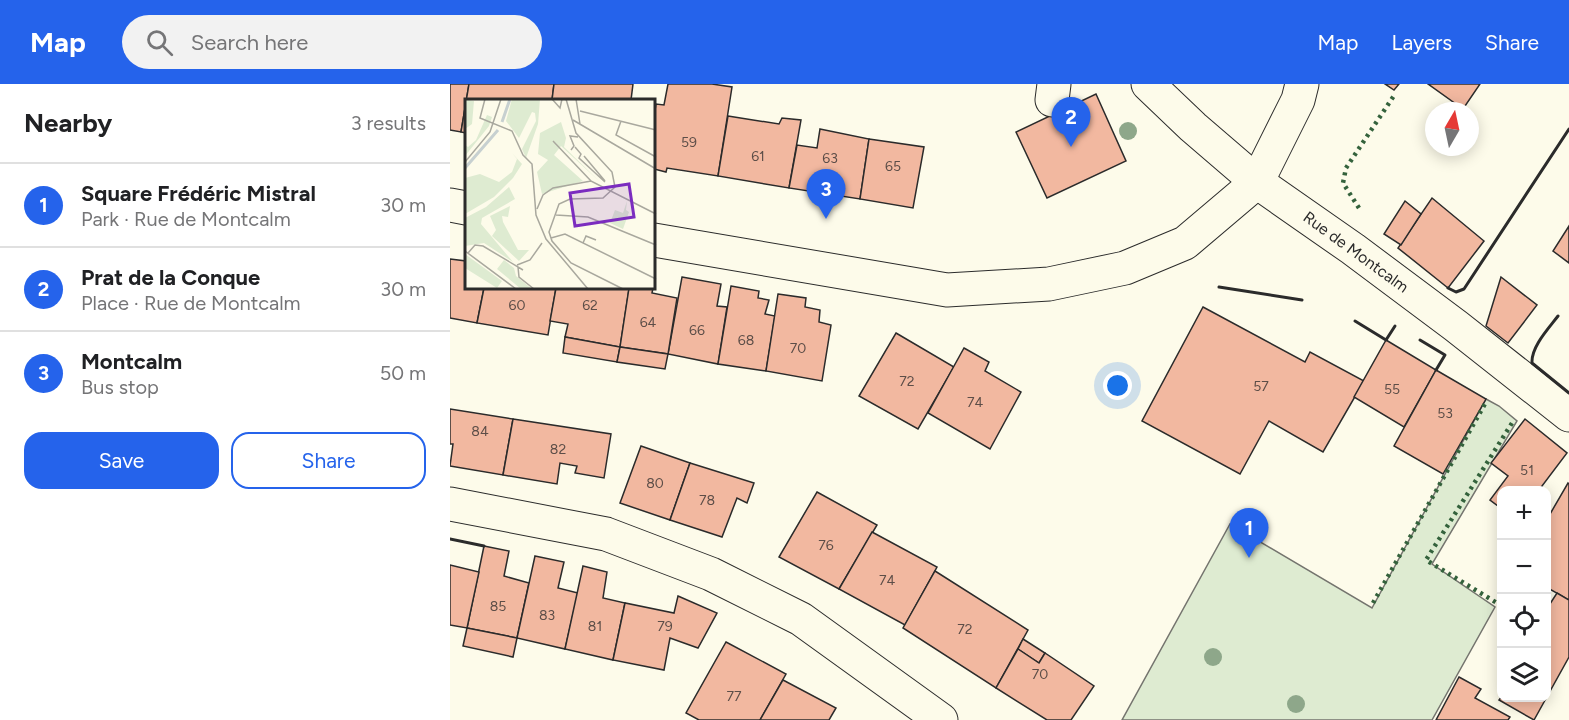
<!DOCTYPE html>
<meta charset="utf-8">
<style>
:root{--surface:#fff;--page:#f2f2f2;--text:#202124;--muted:#757577;--line:#e0e0e0;--accent:#2563eb}
body{margin:0;font-family:Figtree,sans-serif;background:var(--page);color:var(--text)}
.controls{position:absolute;right:18px;bottom:18px;display:grid;overflow:hidden;border-radius:12px;box-shadow:0 3px 15px #0003}
.controls button{width:54px;height:54px;display:grid;place-items:center;padding:0;border:0;border-bottom:2px solid var(--line);background:var(--surface);color:var(--text);font:30px sans-serif}
.compass{position:absolute;left:975px;top:18px;width:54px;height:54px;border-radius:50%;background:var(--surface);box-shadow:0 3px 15px #0003;rotate:9deg}
.you{position:absolute;left:668px;top:302px;width:21px;height:21px;margin:-15px;border:4px solid #fff;border-radius:50%;background:#1a73e8;box-shadow:0 0 0 9px #1a73e833}
.badge{display:grid;place-items:center;width:39px;height:39px;border-radius:50%;background:var(--accent);color:#fff;font-size:20px;font-weight:700}
.pin{position:absolute;translate:-50% -50px;filter:drop-shadow(0 2px 3px #0008)}
.pin::after{content:'';position:absolute;top:32px;width:21px;height:18px;background:inherit;clip-path:polygon(0 0,100% 0,50% 100%)}
.list{margin:0;padding:0;list-style:none}
h2{display:flex;justify-content:space-between;align-items:center;height:78px;margin:0;padding:0 24px;font-size:26px}
h2 small{font-size:20px;font-weight:400;color:var(--muted)}
.list li{display:grid;grid-template-columns:39px 1fr auto;gap:18px;align-items:center;box-sizing:border-box;height:84px;padding:0 24px;border-top:2px solid var(--line)}
.list b{display:block;font-size:22px;white-space:nowrap}
.list p{margin:0;font-size:20px;white-space:nowrap;color:var(--muted)}
.list em{font-size:20px;font-style:normal;color:var(--muted)}
.actions{display:flex;gap:12px;padding:18px 24px}
.actions a{flex:1;padding:14px 0;border:2px solid var(--accent);border-radius:18px;text-align:center;font-size:21px;color:var(--accent)}
.actions .main{background:var(--accent);color:#fff}
.icon{flex:none;width:33px;height:33px;fill:none;stroke:currentColor;stroke-width:2;stroke-linecap:round;stroke-linejoin:round}
.map{position:relative;flex:none;width:1119px;height:636px;overflow:hidden}
header{display:flex;align-items:center;gap:36px;box-sizing:border-box;height:84px;padding:0 30px;background:var(--accent);color:#fff}
header strong{font-size:28px}
nav{display:flex;gap:33px;margin-inline-start:auto;font-size:21px}
.search{width:420px;height:54px;background:var(--page);display:flex;align-items:center;gap:15px;box-sizing:border-box;padding:0 21px;border-radius:33px;color:var(--muted);font-size:22px}
main{display:flex}
aside{flex:1;background:var(--surface)}
.map>svg:first-child{display:block}
</style>
<header>
<strong>Map</strong>
<div class="search"><svg class="icon" aria-label="search" viewBox="0 0 24 24"><circle cx="10" cy="10" r="6"/><path d="M15 15l6 6"/></svg>Search here</div>
<nav><a>Map</a><a>Layers</a><a>Share</a></nav>
</header>
<main>
<aside>
<h2>Nearby<small>3 results</small></h2>
<ul class="list">
<li><span class="badge">1</span><div><b>Square Frédéric Mistral</b><p>Park · Rue de Montcalm</p></div><em>30 m</em></li>
<li><span class="badge">2</span><div><b>Prat de la Conque</b><p>Place · Rue de Montcalm</p></div><em>30 m</em></li>
<li><span class="badge">3</span><div><b>Montcalm</b><p>Bus stop</p></div><em>50 m</em></li>
</ul>
<div class="actions"><a class="main">Save</a><a>Share</a></div>
</aside>
<div class="map">
<svg width="1119" height="636" viewBox="0 0 1119 636">
<rect width="100%" height="100%" fill="#fdfbea"/>
<path fill="#deebd1" stroke="#74746e" stroke-width="1.5" d="M1036,315L1049,322L1067,337L982,480L1045,523L982,636H672L780,440L922,524Z"/>
<g fill="#f2b8a0" stroke="#2b2b2b" stroke-width="1.5">
<path d="M0,0H19L11,48L0,46Z"/>
<path d="M19,0H104L102,16H16V49L11,48Z"/>
<path d="M104,0H183L181,16H102Z"/>
<path d="M218,0H262L282,3L268,92L217,84L216,88L204,85V33L206,20L214,21Z"/>
<path d="M935,0H949L944,6Z"/>
<path d="M978,0H1030L1013,25Z"/>
<path d="M646,10L676,77L597,114L566,48Z"/>
<path d="M278,32L329,40L332,34L351,36L339,104L268,92Z"/>
<path d="M370,45L419,55L410,115L339,104L347,61L367,64Z"/>
<path d="M419,55L474,63L463,124L410,115Z"/>
<path d="M982,114L1034,157L998,204L948,164Z"/>
<path d="M955,117L971,130L951,161L934,150Z"/>
<path d="M1119,142V179L1103,167Z"/>
<path d="M0,175L16,177V204H34L27,239L0,234Z"/>
<path d="M232,193L271,200L267,222L277,223L268,280L218,270Z"/>
<path d="M1051,193L1087,221L1058,259L1036,242Z"/>
<path d="M281,202L309,207L308,214L319,216L315,230L325,232L316,287L268,280Z"/>
<path d="M34,204H106L98,251L27,239Z"/>
<path d="M106,204L179,205L170,263L115,253L118,240L100,237Z"/>
<path d="M179,204H203L202,209L227,214L218,270L170,263Z"/>
<path d="M328,210L356,214L355,223L370,226L369,238L381,241L372,297L316,287Z"/>
<path d="M753,223L855,278L860,268L914,297L873,368L819,337L790,390L692,337Z"/>
<path d="M446,249L504,283L468,345L409,312Z"/>
<path d="M115,253L170,263L167,278L113,269Z"/>
<path d="M936,256L986,286L954,343L904,313Z"/>
<path d="M170,263L218,270L215,285L167,278Z"/>
<path d="M514,264L539,278L535,287L571,308L540,365L478,329Z"/>
<path d="M986,286L1036,315L993,390L944,362Z"/>
<path d="M0,325L63,335L53,391L0,382L3,360H0Z"/>
<path d="M63,335L161,350L154,394L125,389L127,382L110,379L107,400L53,391Z"/>
<path d="M1075,335L1117,369L1089,406H1052V425L1040,416L1058,392L1041,379Z"/>
<path d="M191,362L240,379L220,436L170,419Z"/>
<path d="M240,379L304,399L297,419L287,414L272,453L220,436Z"/>
<path d="M1118,399L1119,400V516L1096,503V437Z"/>
<path d="M367,408L427,441L389,505L329,473Z"/>
<path d="M422,448L487,483L455,541L389,505Z"/>
<path d="M34,462L59,467L54,492L79,499L67,554L17,544Z"/>
<path d="M85,472L114,478L108,504L128,509L115,565L67,554Z"/>
<path d="M0,481L29,488L17,544L0,541Z"/>
<path d="M133,482L157,488L153,514L175,519L163,576L115,565Z"/>
<path d="M485,487L578,546L546,604L453,544Z"/>
<path d="M1107,509L1119,516V573L1084,636L1049,616L1052,612V614H1096V526Z"/>
<path d="M228,512L267,529L248,564L220,554L214,586L163,576L175,519L224,529Z"/>
<path d="M17,544L67,554L63,573L13,562Z"/>
<path d="M573,555L595,569L589,579L568,565Z"/>
<path d="M276,558L336,590L310,636H249L236,629Z"/>
<path d="M568,565L589,579L595,569L644,602L621,636H597L546,604Z"/>
<path d="M1009,593L1031,605L1025,614L1060,633L1058,636H986Z"/>
<path d="M333,596L386,624L379,636H310Z"/>
</g>
<g fill="none" stroke-linecap="round" stroke-linejoin="round">
<defs>
<g id="minor">
<path d="M698,0L743,43L807,98L903,165L1006,242L1119,331"/>
<path d="M602,16L604,0"/>
<path d="M0,420L156,450L261,490L351,535L491,636"/>
</g>
<g id="major">
<path d="M0,121L16,124"/>
<path d="M204,156L497,206L599,200L675,184L735,159L807,98L848,16L852,0"/>
</g>
</defs>
<use href="#minor" stroke="#2b2b2b" stroke-width="35"/>
<use href="#major" stroke="#2b2b2b" stroke-width="35"/>
<use href="#minor" stroke="#fdfbea" stroke-width="33"/>
<use href="#major" stroke="#fdfbea" stroke-width="33"/>
<g stroke="#34623c" stroke-width="4.5" stroke-dasharray="3 4.5" stroke-linecap="butt">
<path d="M909,124L893,99L896,84L945,10"/>
<path d="M923,519L1036,318"/>
<path d="M1052,522L976,476L1062,339"/>
</g>
<g stroke="#2b2b2b" stroke-width="3">
<path d="M769,203L852,216"/>
<path d="M998,204L1006,208L1014,205L1119,45"/>
<path d="M1108,232C1098,245 1081,263 1082,279L1119,309"/>
<path d="M905,237L936,256L945,242"/>
<path d="M970,256L995,271L986,286"/>
<path d="M0,455L34,462"/>
</g>
</g>
<g fill="#8ea78a">
<circle cx="678" cy="47" r="9"/>
<circle cx="763" cy="573" r="9"/>
<circle cx="846" cy="620" r="9"/>
</g>
<g text-anchor="middle" dominant-baseline="central" stroke-width="4.5" stroke-linejoin="round" paint-order="stroke">
<g font-size="14" fill="#5d4e48">
<text x="239" y="58">59</text>
<text x="308" y="72">61</text>
<text x="380" y="74">63</text>
<text x="443" y="82">65</text>
<text x="67" y="221">60</text>
<text x="140" y="221">62</text>
<text x="198" y="238">64</text>
<text x="247" y="246">66</text>
<text x="296" y="256">68</text>
<text x="348" y="264">70</text>
<text x="457" y="297">72</text>
<text x="811" y="302">57</text>
<text x="942" y="305">55</text>
<text x="525" y="318">74</text>
<text x="995" y="329">53</text>
<text x="30" y="347">84</text>
<text x="108" y="365">82</text>
<text x="1077" y="386">51</text>
<text x="205" y="399">80</text>
<text x="257" y="416">78</text>
<text x="376" y="461">76</text>
<text x="437" y="496">74</text>
<text x="48" y="522">85</text>
<text x="97" y="531">83</text>
<text x="145" y="542">81</text>
<text x="215" y="542">79</text>
<text x="515" y="545">72</text>
<text x="590" y="590">70</text>
<text x="284" y="612">77</text>
</g>
<g font-size="16" fill="#2b2b2b" stroke="#fdfbea">
<text transform="translate(906 168) rotate(36)">Rue de Montcalm</text>
</g>
</g>
<g transform="translate(15 15)">
<rect width="190" height="190" fill="#fdfbea"/>
<path d="M0,0L9,2L7,25L0,30ZM47,0H75L73,25L61,59L57,50L71,22L70,14L67,13L54,39L41,22ZM22,16L27,18L24,27L0,57V46L3,48L11,41ZM96,23L101,39L99,48L135,83L96,47L89,56L118,82L77,95L72,73L83,61L73,55L75,34ZM47,54L57,65L48,79L29,98L0,115V79L15,75L34,83L47,73L52,60ZM44,88L50,100L17,119L16,125L48,163L19,144L0,147V119L21,108ZM162,102L161,111L164,113L158,130L145,124L150,111L158,114ZM45,107L43,118L37,117L38,123L53,151H64L54,162L27,137L31,131L25,117ZM0,155L37,182L32,189L0,169ZM39,161L49,169L51,177L67,190H56L32,170Z" fill="#deebd1"/>
<path fill="none" stroke="#c7d0d0" stroke-width="3" d="M37,23L45,0M0,69L33,31"/>
<path fill="none" stroke="#a9a89e" stroke-width="1.5" d="M20,0L15,19L47,32L58,56L67,65L71,116L81,140L123,190M87,0L95,9L97,0M101,0L111,34L147,73L150,88L138,99L105,100L94,105L84,133L87,142L106,164L158,190M111,0L115,25M115,12L191,31M108,21L191,70M156,22L151,36L191,58M88,42L126,82M110,48L116,55L114,59L140,83M106,51L109,47L105,37L113,38M119,57L140,82M0,63L25,33L36,0M72,110L78,96L88,89L126,82L191,115M91,116L123,118L191,146M86,139L100,135L191,180M118,144L121,137L131,141M0,152L51,190M3,154L10,146L18,147L58,171M52,166L65,161L77,144M53,168L54,178L69,190"/>
<path fill="#7b2cbf" fill-opacity="0.15" stroke="#7b2cbf" stroke-width="3" d="M164,85L169,118L110,127L105,94Z"/>
<rect width="190" height="190" fill="none" stroke="#2b2b2b" stroke-width="3"/>
</g>
</svg>
<div class="controls">
<button>+</button>
<button>−</button>
<button><svg class="icon" aria-label="locate" viewBox="0 0 24 24"><circle cx="12" cy="12" r="6"/><path d="M12 2v4M12 18v4M2 12h4M18 12h4"/></svg></button>
<button><svg class="icon" aria-label="layers" viewBox="0 0 24 24"><path d="M12 4l9 5-9 5-9-5zM3 14l9 5 9-5"/></svg></button>
</div>
<svg class="compass" viewBox="-18 -18 36 36"><path d="M0-13l5 13h-10z" fill="#e53935"/><path d="M0 13l5-13h-10z" fill="#757577"/></svg>
<div class="you"></div>
<div class="pin badge" style="left:799px;top:474px">1</div>
<div class="pin badge" style="left:621px;top:63px">2</div>
<div class="pin badge" style="left:376px;top:135px">3</div>
</div>
</main>
